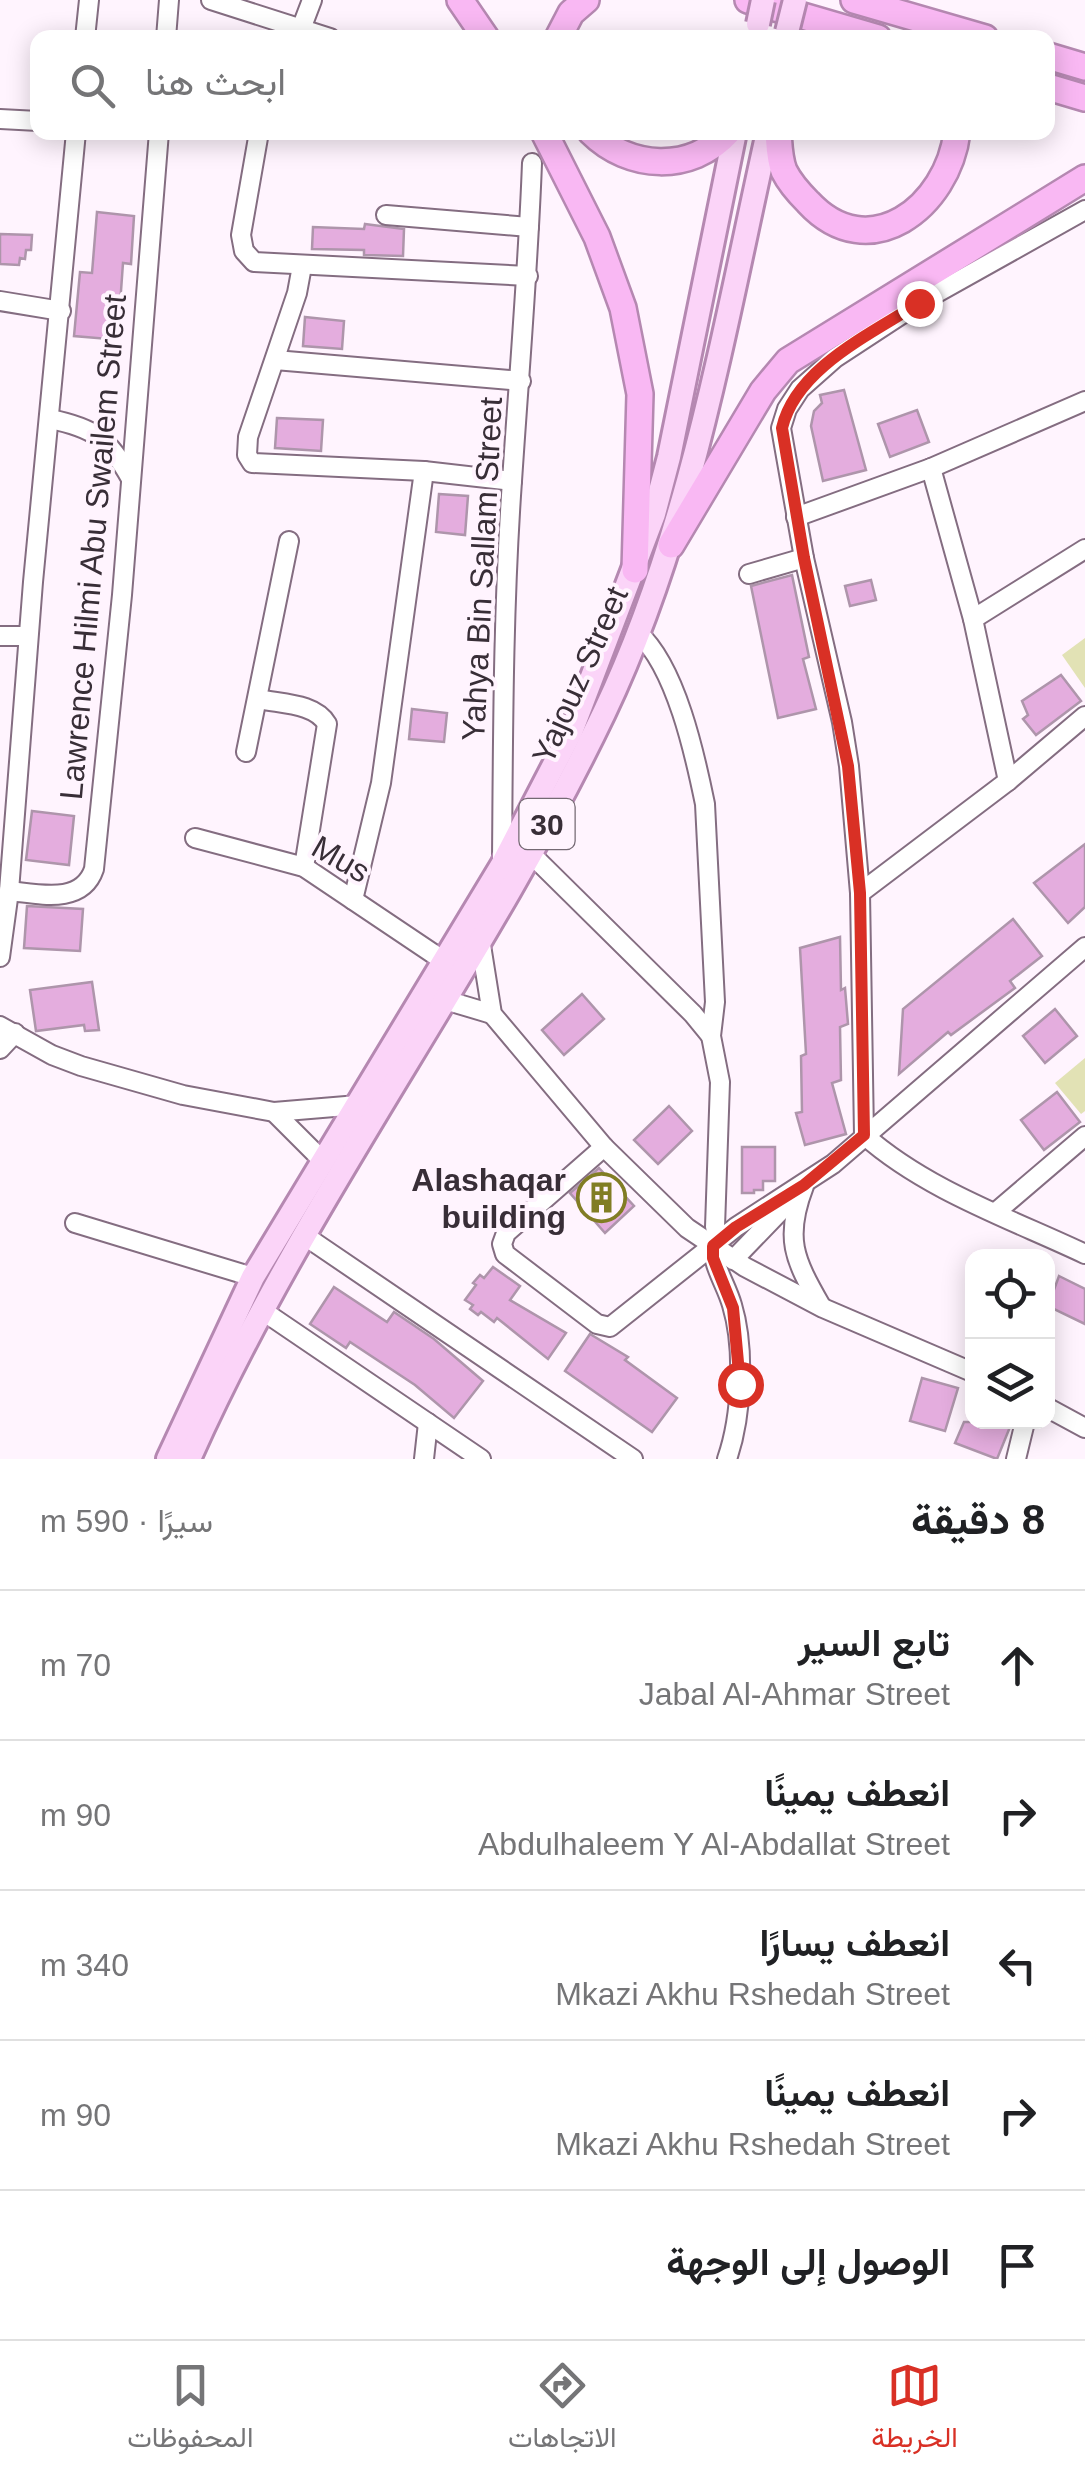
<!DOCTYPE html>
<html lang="ar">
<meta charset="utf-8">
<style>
:root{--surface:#fff;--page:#f2f2f2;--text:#202124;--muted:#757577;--line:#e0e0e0;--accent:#d93025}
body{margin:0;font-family:Arial,Vazirmatn,sans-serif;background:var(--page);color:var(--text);direction:rtl}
.controls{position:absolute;right:30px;bottom:30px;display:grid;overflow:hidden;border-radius:20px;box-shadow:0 5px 25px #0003}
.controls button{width:90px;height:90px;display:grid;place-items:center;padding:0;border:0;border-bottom:2px solid var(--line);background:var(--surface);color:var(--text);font:50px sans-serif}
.stop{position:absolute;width:30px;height:30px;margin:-22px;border:8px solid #d93025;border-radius:50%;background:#fff}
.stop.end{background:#d93025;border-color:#fff;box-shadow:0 2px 10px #0008}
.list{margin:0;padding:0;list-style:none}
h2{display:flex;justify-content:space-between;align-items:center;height:130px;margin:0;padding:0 40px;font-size:42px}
h2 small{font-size:32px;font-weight:400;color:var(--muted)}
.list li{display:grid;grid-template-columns:65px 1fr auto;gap:30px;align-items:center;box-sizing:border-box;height:150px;padding:0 40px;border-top:2px solid var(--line)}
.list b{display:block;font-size:38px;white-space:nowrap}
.list p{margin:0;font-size:32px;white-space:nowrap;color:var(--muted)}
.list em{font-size:32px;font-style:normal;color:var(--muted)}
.icon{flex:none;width:55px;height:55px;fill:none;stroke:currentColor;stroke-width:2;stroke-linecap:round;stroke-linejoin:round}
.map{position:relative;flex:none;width:1085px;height:1459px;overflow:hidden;direction:ltr}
.search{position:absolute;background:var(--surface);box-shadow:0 5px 25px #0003;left:30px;right:30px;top:30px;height:110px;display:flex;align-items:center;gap:25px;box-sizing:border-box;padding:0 35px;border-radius:20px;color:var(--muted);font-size:38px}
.sheet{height:880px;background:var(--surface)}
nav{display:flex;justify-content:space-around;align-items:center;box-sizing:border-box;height:140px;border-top:2px solid var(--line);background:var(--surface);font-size:28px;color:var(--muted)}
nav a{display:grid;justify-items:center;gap:5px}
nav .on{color:var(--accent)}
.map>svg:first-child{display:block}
</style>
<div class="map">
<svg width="1085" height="1459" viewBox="0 0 1085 1459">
<rect width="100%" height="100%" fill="#fff4fe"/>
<g fill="#e2e2b5">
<path d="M1085,638V688L1062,655Z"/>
<path d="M1085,1058V1111L1081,1114L1055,1083Z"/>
</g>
<g fill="#e4adde" stroke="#ae95ab" stroke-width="2.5">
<path d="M97,212L134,216L131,264L123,263L118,333L108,332V339L74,336L80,272L92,273Z"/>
<path d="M365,224L404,229L403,256L364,255V250L312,249L313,227L364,229Z"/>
<path d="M0,234L32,235L31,250H26L25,259L20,258L19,265L0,264Z"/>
<path d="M305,317L344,321L342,349L303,346Z"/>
<path d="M844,390L866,470L823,481L811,426L814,411L822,403L820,395Z"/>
<path d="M917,410L929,442L890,457L878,424Z"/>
<path d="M277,418L323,420L321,451L275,448Z"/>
<path d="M439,494L468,496L465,535L436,532Z"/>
<path d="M792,575L809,657L803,659L816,709L778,718L751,586Z"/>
<path d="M871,580L876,600L850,606L845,586Z"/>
<path d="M1061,675L1081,701L1036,735L1023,719L1028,715L1022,701Z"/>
<path d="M412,709L447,713L444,742L409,739Z"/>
<path d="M32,811L74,816L69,865L26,860Z"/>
<path d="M1085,844V907L1068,923L1034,883Z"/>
<path d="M27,906L83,909L80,951L24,948Z"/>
<path d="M1013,919L1042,956L1010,981L1015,988L951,1035L948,1032L899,1074L903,1009Z"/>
<path d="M840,937L841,990L845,988L848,1024L840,1027L841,1080L832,1083L846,1134L805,1145L796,1113L802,1112L801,1056L806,1054L800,948Z"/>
<path d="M92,982L99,1030L85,1031L84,1025L36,1031L30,990Z"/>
<path d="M582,994L604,1019L564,1055L542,1030Z"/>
<path d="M1055,1009L1077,1036L1045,1063L1023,1036Z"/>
<path d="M1057,1092L1080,1122L1044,1150L1021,1120Z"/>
<path d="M669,1106L692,1131L658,1164L634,1140Z"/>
<path d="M742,1147H775V1181H763V1190H754V1193H742Z"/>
<path d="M599,1168L634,1206L605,1233L570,1193Z"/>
<path d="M493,1267L520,1286L510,1300L566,1333L548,1359L497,1318L494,1322L481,1312L478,1315L470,1309L473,1305L465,1300L476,1285L473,1283L480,1275L484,1278Z"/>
<path d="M1059,1276L1085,1289V1324L1048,1306Z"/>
<path d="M334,1287L387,1322L394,1312L434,1339L483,1381L454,1418L415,1385L350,1342L346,1348L310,1324Z"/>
<path d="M590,1334L628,1357L625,1360L677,1398L652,1432L565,1371Z"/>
<path d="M922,1378L958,1388L945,1431L910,1421Z"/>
<path d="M964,1422H1012L997,1459L955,1443Z"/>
</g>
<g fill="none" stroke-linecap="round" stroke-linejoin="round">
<defs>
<g id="minor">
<path d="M211,0L330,38"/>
<path d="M301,29L312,0"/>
<path d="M85,38L89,0"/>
<path d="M166,38L169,0"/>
<path d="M0,119L38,121"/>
<path d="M259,132L241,235L244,251L254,262L528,276"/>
<path d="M386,215L529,227"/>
<path d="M302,266L297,293L248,437L247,455L252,463L424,471L512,481"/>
<path d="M0,301L61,311"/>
<path d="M275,360L521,381"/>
<path d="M50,419C95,428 109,439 131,479"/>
<path d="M931,468L973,619L1008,781"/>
<path d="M796,517L931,468L1085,401"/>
<path d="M749,574L804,558"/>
<path d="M973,619L1085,549"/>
<path d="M638,633C676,667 695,755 705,804L715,1002L711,1036L720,1082L715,1227"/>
<path d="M0,636H28"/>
<path d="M259,699C281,704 315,703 327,724L304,867"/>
<path d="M246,752L289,541"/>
<path d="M195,838L304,867L444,961"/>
<path d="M531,854L693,1014L711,1036"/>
<path d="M502,861C503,735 503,608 512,481C519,375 528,270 532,163"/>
<path d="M9,891C39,894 82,905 94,869L122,595L159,132"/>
<path d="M860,893L1008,781L1085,716"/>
<path d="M353,900L381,783L424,471"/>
<path d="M480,939L492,1014L604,1147L687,1228L745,1267L823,1308L972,1372"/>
<path d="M0,957L9,891L33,582L76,132"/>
<path d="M445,1000L492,1014"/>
<path d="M0,1026L52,1055L81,1066L183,1095L274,1112L358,1105"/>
<path d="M0,1049L15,1033"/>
<path d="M274,1112L322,1160"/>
<path d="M864,1135L860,893L849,766L842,722L804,558L781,428L787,409L800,389L835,358L919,303L1085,210"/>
<path d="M864,1135C926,1190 1011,1219 1085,1254"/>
<path d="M604,1147L506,1233L502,1244L505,1254L597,1324L610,1327L736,1227L833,1164L1085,947"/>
<path d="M804,1186C784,1238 794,1259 821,1306"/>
<path d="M996,1212L1085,1136"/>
<path d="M75,1223L253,1277"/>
<path d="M305,1236L633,1459"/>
<path d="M713,1246C713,1267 726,1284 732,1305C745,1348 742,1416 727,1459"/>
<path d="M733,1260L787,1204"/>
<path d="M263,1311L481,1459"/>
<path d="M1048,1408L1085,1428"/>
<path d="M424,1459L428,1423"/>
<path d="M1016,1459L1025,1422"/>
</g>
<g id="major">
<path d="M168,1459L253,1277L502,865L571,732L654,514L669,457L735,132"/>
<path d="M189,1459C305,1198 481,970 604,713C691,530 724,328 768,132"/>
</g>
<g id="highway">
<path d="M460,0L486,38"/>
<path d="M748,0L878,38"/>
<path d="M854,0L985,38"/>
<path d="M558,38L571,13L586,0"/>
<path d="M1048,56L1085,67"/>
<path d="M1048,87L1085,98"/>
<path d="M544,132L597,237L623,308L640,394L635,570"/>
<path d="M591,132C629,170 691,173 728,132"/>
<path d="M778,132C779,145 779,159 784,171C790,183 799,193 808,202C869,268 948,207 957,132"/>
<path d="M671,545L763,391L788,361L1085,178"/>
</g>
</defs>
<use href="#minor" stroke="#846d81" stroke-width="22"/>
<use href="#major" stroke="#b588b1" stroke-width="28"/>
<use href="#highway" stroke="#b588b1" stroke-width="30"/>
<use href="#minor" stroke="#fff" stroke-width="18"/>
<use href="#major" stroke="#fbd4f8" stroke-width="22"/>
<use href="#highway" stroke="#f9b8f3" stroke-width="25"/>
<defs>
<g id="major-bridge">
<path d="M758,24L763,0"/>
<path d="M787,32L795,0"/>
</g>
</defs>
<use href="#major-bridge" stroke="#b588b1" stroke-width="28" stroke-linecap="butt"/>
<use href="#major-bridge" stroke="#fbd4f8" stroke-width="22"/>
</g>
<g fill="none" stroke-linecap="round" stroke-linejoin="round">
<path stroke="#d93025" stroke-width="12" d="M740,1384L733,1308L713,1258V1246L736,1227L804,1185L864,1135L860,893L848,766L804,558L782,428C796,368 871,334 919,303"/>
</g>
<defs>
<symbol id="building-ring" viewBox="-11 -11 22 22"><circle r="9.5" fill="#fff4fe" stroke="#817d24" stroke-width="1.5"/><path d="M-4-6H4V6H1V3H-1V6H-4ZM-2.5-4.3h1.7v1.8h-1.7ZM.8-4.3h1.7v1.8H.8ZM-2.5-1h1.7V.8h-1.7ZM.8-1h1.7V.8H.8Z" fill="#817d24"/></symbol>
</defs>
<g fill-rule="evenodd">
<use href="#building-ring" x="574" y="1170" width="55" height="55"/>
</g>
<g text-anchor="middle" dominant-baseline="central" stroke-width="8" stroke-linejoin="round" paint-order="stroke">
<rect fill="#fff4fe" stroke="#746973" stroke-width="2.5" x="519.5" y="799" width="55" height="50" rx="8"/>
<g font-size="30" font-weight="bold" fill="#382e37">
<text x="547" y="824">30</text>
</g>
<g font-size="32" fill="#382e37" stroke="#fff4fe">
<text transform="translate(93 547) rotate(-85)">Lawrence Hilmi Abu Swailem Street</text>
<text transform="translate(482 569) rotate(-87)">Yahya Bin Sallam Street</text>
<text transform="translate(580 675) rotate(-66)">Yajouz Street</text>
<text transform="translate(341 859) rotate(30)">Mus</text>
</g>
<g font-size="32" font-weight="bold" fill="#382e37" stroke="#fff4fe" text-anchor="end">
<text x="566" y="1180">Alashaqar<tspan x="566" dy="37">building</tspan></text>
</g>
</g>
</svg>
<div class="controls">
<button><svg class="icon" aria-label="locate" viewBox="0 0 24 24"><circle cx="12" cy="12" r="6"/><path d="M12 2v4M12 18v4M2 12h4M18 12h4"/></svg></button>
<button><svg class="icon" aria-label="layers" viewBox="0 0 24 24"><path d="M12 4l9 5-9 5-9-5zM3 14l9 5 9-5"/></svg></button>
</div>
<div class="stop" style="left:740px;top:1384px"></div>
<div class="stop end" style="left:919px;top:303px"></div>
<div class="search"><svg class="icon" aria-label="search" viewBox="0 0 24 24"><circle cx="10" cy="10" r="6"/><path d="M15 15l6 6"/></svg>ابحث هنا</div>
</div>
<section class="sheet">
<h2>8 دقيقة<small>سيرًا · 590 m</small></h2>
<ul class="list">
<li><svg class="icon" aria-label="ahead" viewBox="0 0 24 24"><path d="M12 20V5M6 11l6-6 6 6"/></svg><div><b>تابع السير</b><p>Jabal Al-Ahmar Street</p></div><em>70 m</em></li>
<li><svg class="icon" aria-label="right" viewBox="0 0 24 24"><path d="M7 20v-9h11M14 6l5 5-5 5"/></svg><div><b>انعطف يمينًا</b><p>Abdulhaleem Y Al-Abdallat Street</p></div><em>90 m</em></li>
<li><svg class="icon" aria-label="left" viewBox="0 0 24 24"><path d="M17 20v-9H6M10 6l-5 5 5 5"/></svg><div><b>انعطف يسارًا</b><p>Mkazi Akhu Rshedah Street</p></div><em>340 m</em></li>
<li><svg class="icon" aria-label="right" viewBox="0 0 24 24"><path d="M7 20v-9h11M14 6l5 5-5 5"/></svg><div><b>انعطف يمينًا</b><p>Mkazi Akhu Rshedah Street</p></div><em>90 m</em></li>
<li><svg class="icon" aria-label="arrive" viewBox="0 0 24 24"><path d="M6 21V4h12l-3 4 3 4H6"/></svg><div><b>الوصول إلى الوجهة</b></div></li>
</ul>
</section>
<nav>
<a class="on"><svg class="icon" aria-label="map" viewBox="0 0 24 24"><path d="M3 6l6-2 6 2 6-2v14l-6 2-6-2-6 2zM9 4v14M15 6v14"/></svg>الخريطة</a>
<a><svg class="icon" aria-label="directions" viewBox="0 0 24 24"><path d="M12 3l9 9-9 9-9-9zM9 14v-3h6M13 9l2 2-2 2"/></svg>الاتجاهات</a>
<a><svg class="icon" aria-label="saved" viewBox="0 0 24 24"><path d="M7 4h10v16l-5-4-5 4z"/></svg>المحفوظات</a>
</nav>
